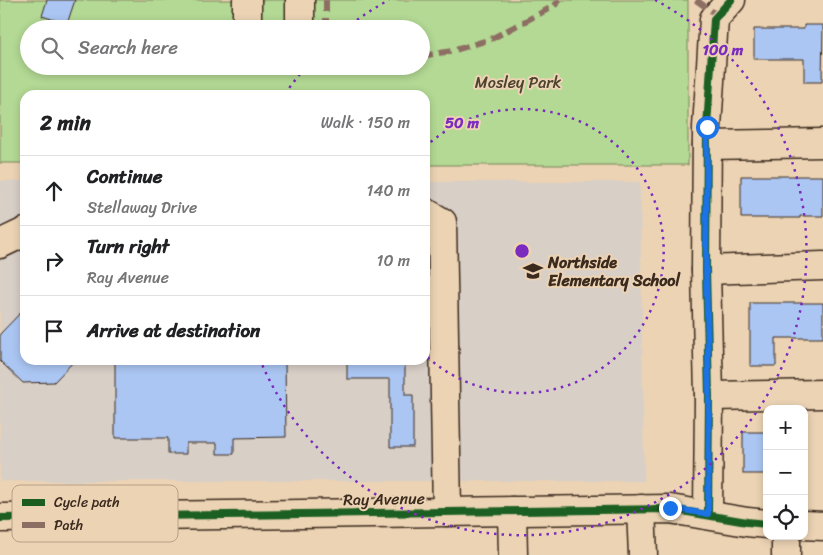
<!DOCTYPE html>
<meta charset="utf-8">
<style>
:root{--surface:#fff;--page:#f2f2f2;--text:#202124;--muted:#757577;--line:#e0e0e0}
body{margin:0;font-family:Sriracha,sans-serif;background:var(--page);color:var(--text)}
.controls{position:absolute;right:15px;bottom:15px;display:grid;overflow:hidden;border-radius:10px;box-shadow:0 2px 8px #0003}
.controls button{width:45px;height:45px;display:grid;place-items:center;padding:0;border:0;border-bottom:1px solid var(--line);background:var(--surface);color:var(--text);font:25px sans-serif}
.stop{position:absolute;width:15px;height:15px;margin:-11px;border:4px solid #1a73e8;border-radius:50%;background:#fff}
.stop.end{background:#1a73e8;border-color:#fff;box-shadow:0 1px 5px #0008}
.list{margin:0;padding:0;list-style:none}
h2{display:flex;justify-content:space-between;align-items:center;height:65px;margin:0;padding:0 20px;font-size:21px}
h2 small{font-size:16px;font-weight:400;color:var(--muted)}
.list li{display:grid;grid-template-columns:32px 1fr auto;gap:15px;align-items:center;box-sizing:border-box;height:70px;padding:0 20px;border-top:1px solid var(--line)}
.list b{display:block;font-size:19px;white-space:nowrap}
.list p{margin:0;font-size:16px;white-space:nowrap;color:var(--muted)}
.list em{font-size:16px;font-style:normal;color:var(--muted)}
.icon{flex:none;width:28px;height:28px;fill:none;stroke:currentColor;stroke-width:2;stroke-linecap:round;stroke-linejoin:round}
.map{position:relative;flex:none;width:823px;height:555px;overflow:hidden}
.search{position:absolute;background:var(--surface);box-shadow:0 2px 8px #0003;left:20px;top:20px;width:410px;height:55px;display:flex;align-items:center;gap:12px;box-sizing:border-box;padding:0 18px;border-radius:28px;color:var(--muted);font-size:19px}
.panel{position:absolute;background:var(--surface);box-shadow:0 2px 8px #0003;left:20px;top:90px;width:410px;height:275px;border-radius:15px}
.map>svg:first-child{display:block}
</style>
<div class="map">
<svg width="823" height="555" viewBox="0 0 823 555">
<rect width="100%" height="100%" fill="#ecd3b4"/>
<filter id="ink" filterUnits="userSpaceOnUse"><feTurbulence type="fractalNoise" baseFrequency=".02" numOctaves="2"/><feDisplacementMap in="SourceGraphic" scale="10" xChannelSelector="R" yChannelSelector="G"/><feConvolveMatrix kernelMatrix="1 2 1 2 8 2 1 2 1" color-interpolation-filters="sRGB"/></filter>
<g filter="url(#ink)">
<path fill="#d8cfc7" d="M0,181H25V360H425V182H640L644,481H0Z"/>
<path fill="#b3d994" stroke="#778259" fill-rule="evenodd" d="M0,0H688V165H425V95H25V163H0ZM29,29H421V66H29Z"/>
<g fill="#abc6f3" stroke="#3b2a1e">
<path d="M47,0H75L67,24L42,16Z"/>
<path d="M804,25H823L822,82H804V59H754V29H804Z"/>
<path d="M741,176H823V216H800V218H741Z"/>
<path d="M750,303H823V338H776V366H750Z"/>
<path d="M25,308V360H75L54,382L23,383L0,361V334Z"/>
<path d="M115,360H285L286,437L234,438V454H217V443H186V454H168V438H115Z"/>
<path d="M347,360H405V395H413V447H390V379H347Z"/>
<rect x="743" y="432" width="24" height="42"/>
</g>
<g fill="none" stroke-linecap="round" stroke-linejoin="round">
<defs>
<g id="minor">
<path d="M247,0V29"/>
<path d="M300,29V0"/>
<path d="M707,145L823,143"/>
<path d="M425,212L442,222L447,512"/>
<path d="M0,244L25,232"/>
<path d="M706,270L823,266"/>
<path d="M709,396L823,394"/>
<path d="M641,509L643,555"/>
<path d="M512,511L513,555"/>
<path d="M708,514L709,396L706,270L707,127L714,19L731,0"/>
<path d="M0,518L670,509L747,522L767,524"/>
<path d="M804,525L823,526"/>
<path d="M786,536V555"/>
</g>
</defs>
<use href="#minor" stroke="#3b2a1e" stroke-width="31"/>
<use href="#minor" stroke="#ecd3b4" stroke-width="28"/>
<g stroke="#8d6e63" stroke-width="6" stroke-dasharray="12 6" stroke-linecap="butt">
<path d="M326,0V20L329,29"/>
<path d="M696,0L717,15"/>
<path d="M421,56L452,51L491,39L554,6L560,0"/>
</g>
<defs>
<g id="cycleway">
<path d="M708,514L709,396L706,270L707,127L714,19L731,0"/>
<path d="M0,518L670,509L747,522L767,524"/>
</g>
</defs>
<use href="#cycleway" stroke="#ecd3b4" stroke-width="11"/>
<use href="#cycleway" stroke="#1b5e20" stroke-width="8"/>
</g>
</g>
<g fill="none" stroke-linecap="round" stroke-linejoin="round" filter="url(#ink)">
<path stroke="#1a73e8" stroke-width="6" d="M670,508L708,514L709,396L706,270L707,127"/>
</g>
<g fill="none" stroke="#7b2cbf" stroke-width="2.5" stroke-dasharray="2.5 5">
<path d="M425 147A142 142 0 1 1 425 355"/>
<path d="M285 94A284 284 0 0 1 306 67M345 29A284 284 0 0 1 389 0M655 0A284 284 0 1 1 261 362"/>
</g>
<defs>
<symbol id="school-bare" viewBox="-9 -9 18 18"><path d="M0-5L7-2L0 1L-7-2ZM-4 1L0 2.5L4 1V4Q0 6-4 4Z" fill="#3b2a1e" stroke="#ecd3b4" stroke-width="2.5" paint-order="stroke"/></symbol>
</defs>
<g fill-rule="evenodd">
<use href="#school-bare" x="519" y="257" width="28" height="28"/>
</g>
<g text-anchor="middle" dominant-baseline="central" stroke-width="4" stroke-linejoin="round" paint-order="stroke">
<g font-size="16" fill="#4d4430" stroke="#ecd3b4">
<text x="518" y="82">Mosley Park</text>
</g>
<g font-size="16" font-weight="bold" fill="#3b2a1e" stroke="#ecd3b4" text-anchor="start">
<text x="548" y="262">Northside<tspan x="548" dy="18">Elementary School</tspan></text>
</g>
<g font-size="16" fill="#3b2a1e" stroke="#ecd3b4">
<text transform="translate(384 499) rotate(-1)">Ray Avenue</text>
</g>
</g>
<rect x="12" y="485" width="166" height="57" rx="8" fill="#ecd3b4" stroke="#b7a087" stroke-width="1"/>
<rect x="22" y="499" width="23" height="7" fill="#1b5e20"/>
<rect x="22" y="522" width="23" height="6" fill="#8d6e63"/>
<g font-size="14" fill="#3b2a1e">
<text x="54" y="507">Cycle path</text>
<text x="54" y="530">Path</text>
</g>
<circle cx="522" cy="251" r="8" fill="#7b2cbf" stroke="#ecd3b4" stroke-width="2.5"/>
<g font-size="15" text-anchor="middle" font-weight="bold" fill="#7b2cbf" stroke="#ecd3b4" stroke-width="4" stroke-linejoin="round" paint-order="stroke">
<text x="723" y="55">100 m</text>
<text x="462" y="128">50 m</text>
</g>
</svg>
<div class="controls">
<button>+</button>
<button>−</button>
<button><svg class="icon" aria-label="locate" viewBox="0 0 24 24"><circle cx="12" cy="12" r="6"/><path d="M12 2v4M12 18v4M2 12h4M18 12h4"/></svg></button>
</div>
<div class="stop" style="left:707px;top:127px"></div>
<div class="stop end" style="left:670px;top:508px"></div>
<div class="search"><svg class="icon" aria-label="search" viewBox="0 0 24 24"><circle cx="10" cy="10" r="6"/><path d="M15 15l6 6"/></svg>Search here</div>
<section class="panel">
<h2>2 min<small>Walk · 150 m</small></h2>
<ul class="list">
<li><svg class="icon" aria-label="ahead" viewBox="0 0 24 24"><path d="M12 20V5M6 11l6-6 6 6"/></svg><div><b>Continue</b><p>Stellaway Drive</p></div><em>140 m</em></li>
<li><svg class="icon" aria-label="right" viewBox="0 0 24 24"><path d="M7 20v-9h11M14 6l5 5-5 5"/></svg><div><b>Turn right</b><p>Ray Avenue</p></div><em>10 m</em></li>
<li><svg class="icon" aria-label="arrive" viewBox="0 0 24 24"><path d="M6 21V4h12l-3 4 3 4H6"/></svg><div><b>Arrive at destination</b></div></li>
</ul>
</section>
</div>
